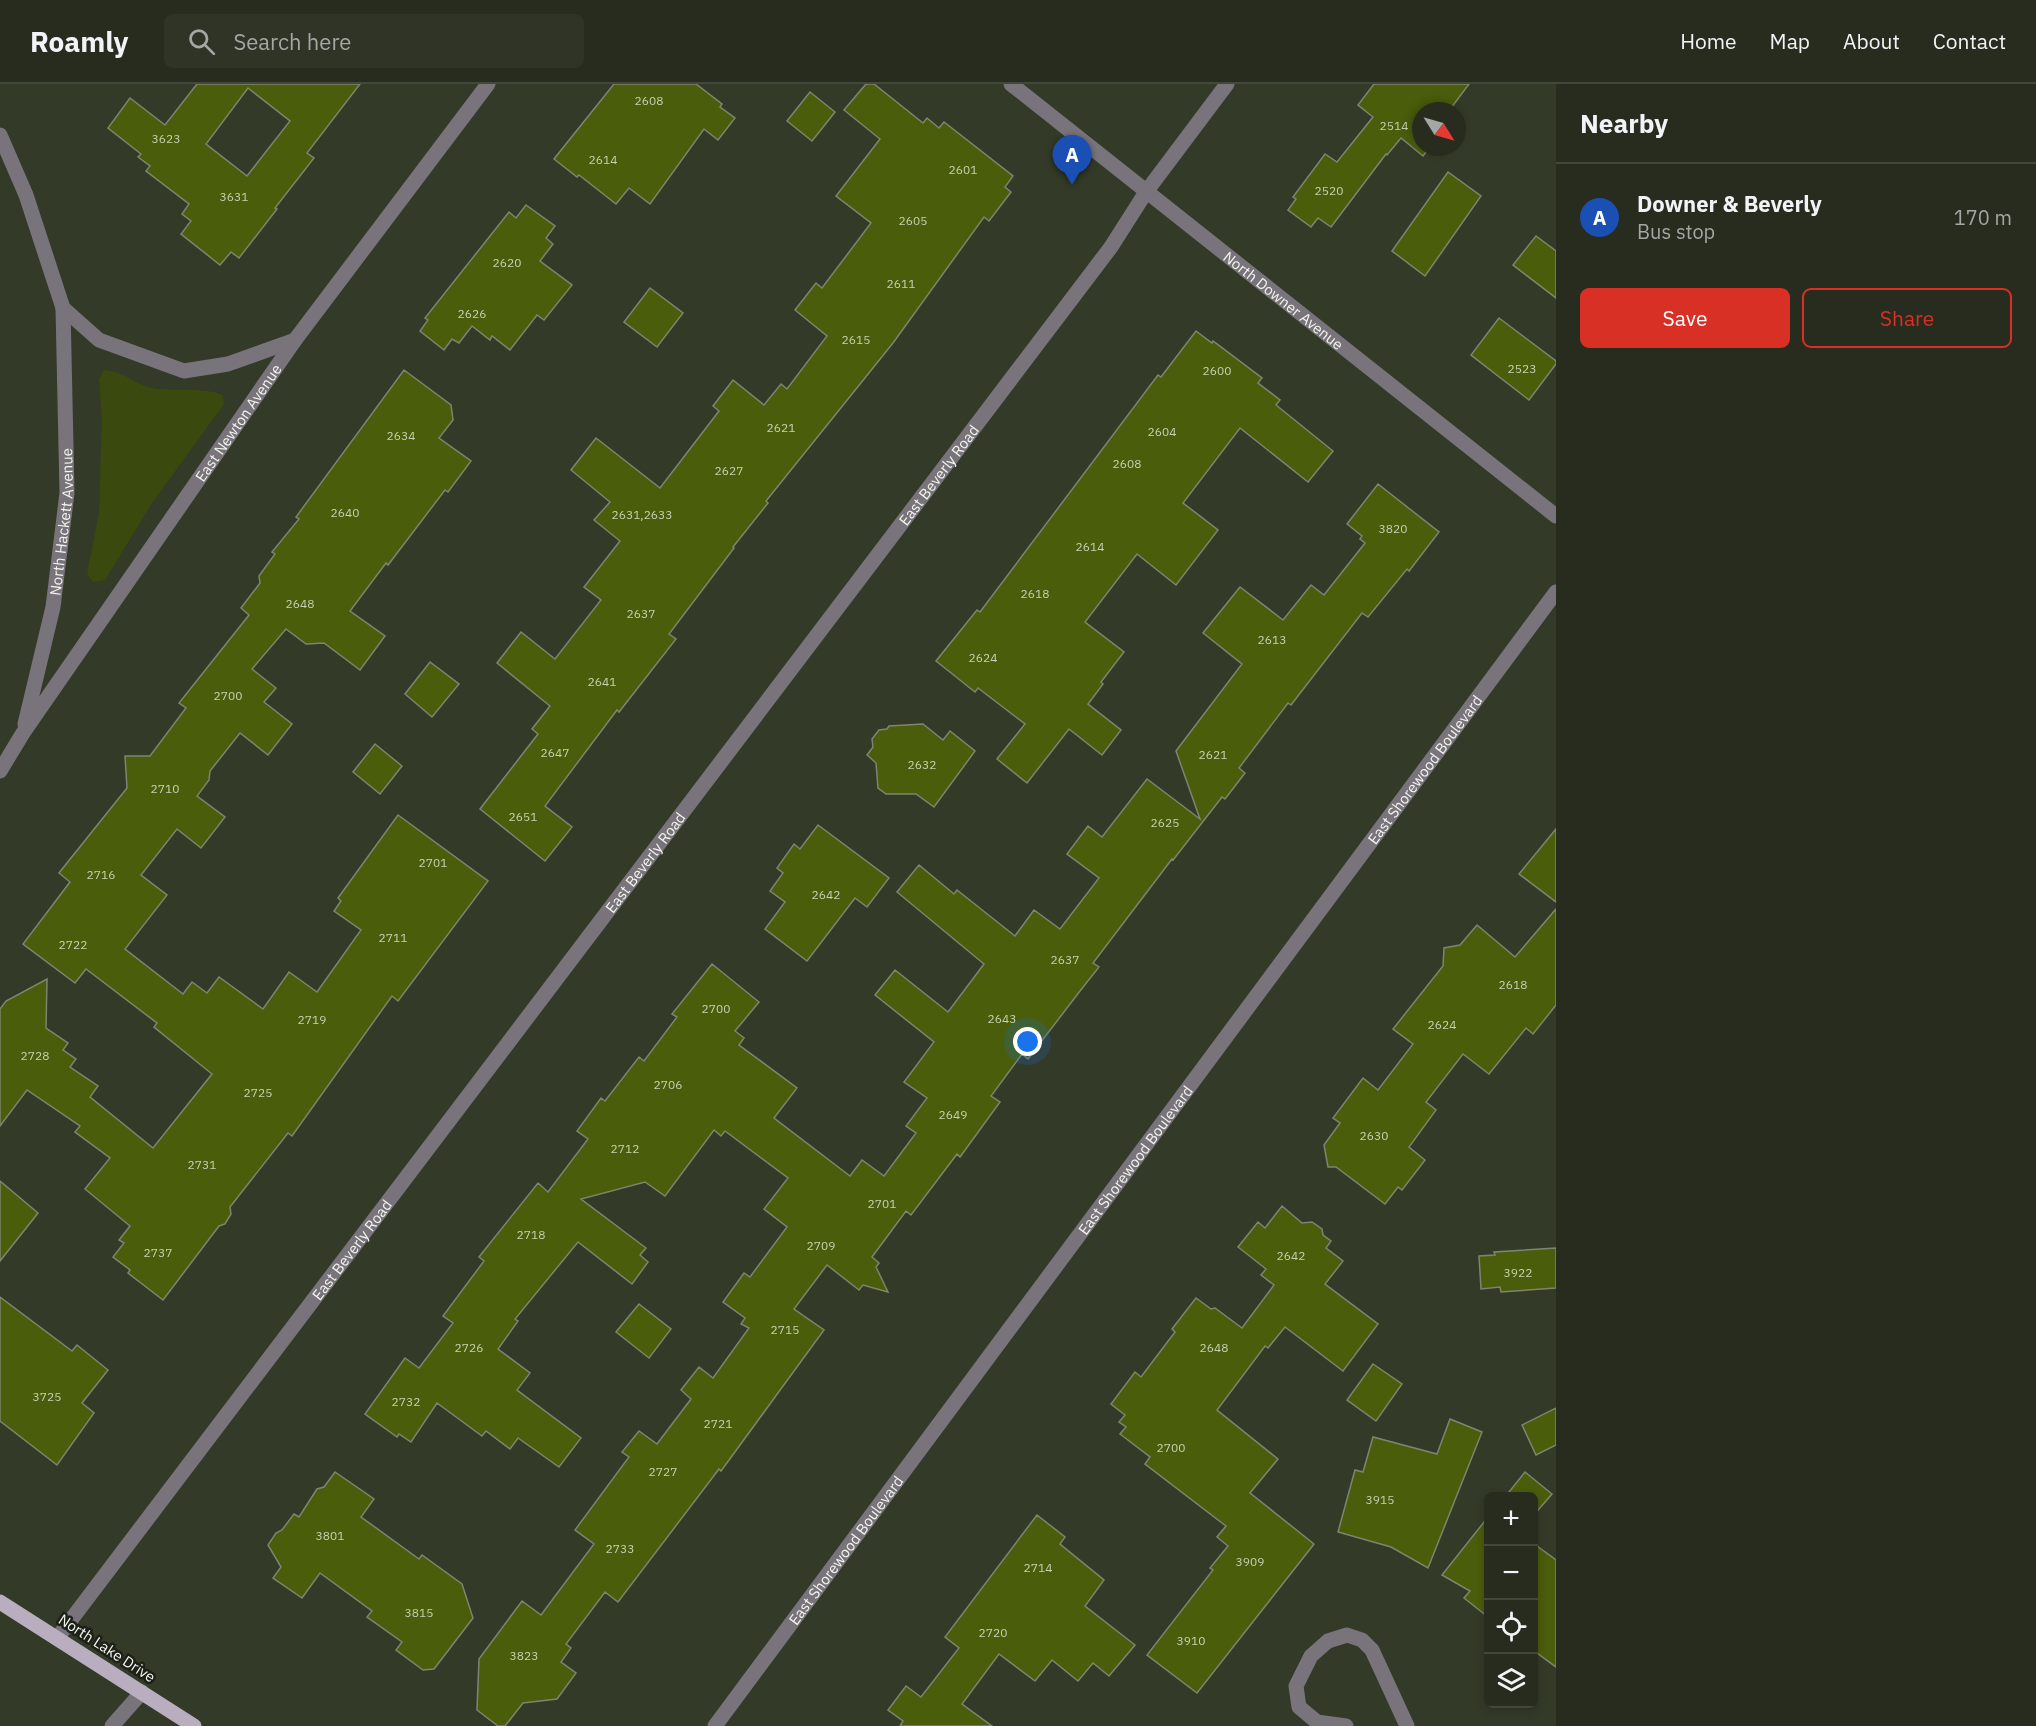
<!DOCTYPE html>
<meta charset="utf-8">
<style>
:root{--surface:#272c1e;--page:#2f3427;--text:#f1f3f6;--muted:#a4a7a4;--line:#43483c;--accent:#d93025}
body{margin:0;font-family:"IBM Plex Sans",sans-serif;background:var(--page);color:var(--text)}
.controls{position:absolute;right:18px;bottom:18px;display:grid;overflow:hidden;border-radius:9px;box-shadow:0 3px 9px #0003}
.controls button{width:54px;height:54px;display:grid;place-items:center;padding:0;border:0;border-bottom:2px solid var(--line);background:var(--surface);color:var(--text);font:30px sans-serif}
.compass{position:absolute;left:1412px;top:18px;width:54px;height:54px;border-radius:50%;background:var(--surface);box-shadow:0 3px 9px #0003;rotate:127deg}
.you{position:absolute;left:1028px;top:958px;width:21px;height:21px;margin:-15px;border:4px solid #fff;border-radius:50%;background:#1a73e8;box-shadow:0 0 0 9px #1a73e833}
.badge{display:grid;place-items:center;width:39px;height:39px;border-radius:50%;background:var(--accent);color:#fff;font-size:20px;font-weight:700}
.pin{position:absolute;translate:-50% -50px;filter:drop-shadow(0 2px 3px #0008)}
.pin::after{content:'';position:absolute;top:32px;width:21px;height:18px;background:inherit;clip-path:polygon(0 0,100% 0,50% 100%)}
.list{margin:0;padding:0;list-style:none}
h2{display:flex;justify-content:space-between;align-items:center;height:78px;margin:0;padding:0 24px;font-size:26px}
h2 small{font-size:20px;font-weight:400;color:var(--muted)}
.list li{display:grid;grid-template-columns:39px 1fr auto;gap:18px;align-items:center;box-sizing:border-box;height:108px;padding:0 24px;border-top:2px solid var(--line)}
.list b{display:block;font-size:22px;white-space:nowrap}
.list p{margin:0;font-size:20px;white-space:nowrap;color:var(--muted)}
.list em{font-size:20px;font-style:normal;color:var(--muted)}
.actions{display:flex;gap:12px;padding:18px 24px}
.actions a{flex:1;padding:14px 0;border:2px solid var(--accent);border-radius:9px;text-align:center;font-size:21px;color:var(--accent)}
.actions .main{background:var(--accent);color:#fff}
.icon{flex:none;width:33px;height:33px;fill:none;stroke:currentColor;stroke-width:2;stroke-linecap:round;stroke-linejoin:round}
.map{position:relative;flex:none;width:1556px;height:1642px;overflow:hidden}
header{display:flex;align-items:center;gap:36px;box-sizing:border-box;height:84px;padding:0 30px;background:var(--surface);border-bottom:2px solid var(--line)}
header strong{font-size:28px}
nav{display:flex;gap:33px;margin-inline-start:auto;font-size:21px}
.search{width:420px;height:54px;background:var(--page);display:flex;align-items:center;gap:15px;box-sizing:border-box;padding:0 21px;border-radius:9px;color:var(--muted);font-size:22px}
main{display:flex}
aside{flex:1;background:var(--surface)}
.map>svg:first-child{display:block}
</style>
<header>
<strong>Roamly</strong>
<div class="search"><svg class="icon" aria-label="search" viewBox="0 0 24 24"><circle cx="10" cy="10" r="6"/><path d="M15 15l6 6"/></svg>Search here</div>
<nav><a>Home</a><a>Map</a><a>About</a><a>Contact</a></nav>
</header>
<main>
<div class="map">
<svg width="1556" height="1642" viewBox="0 0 1556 1642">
<rect width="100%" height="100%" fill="#343a28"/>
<path fill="#3a490e" d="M104,286C126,288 134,300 152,304C174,308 204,303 223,311L224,320L152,419L105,496L93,498L87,490L99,429L102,334L99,295Z"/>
<g fill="#4a5d0b" stroke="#7d8570" stroke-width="1.5" fill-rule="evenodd">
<path d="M197,0H360L307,69L314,74L275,124L277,125L239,174L231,168L220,181L181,150L191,137L182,130L189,120L146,87L150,82L138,73L141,70L108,44L130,14L165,41ZM248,4L290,37L247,92L206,60Z"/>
<path d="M614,0H696L722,20L720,23L735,34L718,56L704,45L650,120L629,104L616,120L579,91L577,93L554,75Z"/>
<path d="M866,0H874L923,39L927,34L939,44L944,38L1013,92L1005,103L1011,108L989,137L984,133L893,259L766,417L768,419L733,463L734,464L669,550L676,555L619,628L617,626L545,722L572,743L545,777L480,725L538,650L532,645L550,622L497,579L521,548L555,575L601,516L584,503L620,457L594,436L610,418L571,386L596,354L660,404L719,327L713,322L733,296L764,321L781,300L787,305L827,252L795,226L816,199L822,204L871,139L836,112L880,55L844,26Z"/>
<path d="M1374,0H1469L1451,24L1455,27H1421V63H1430L1423,72L1401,54L1387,71L1386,70L1331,143L1318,134L1311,143L1288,126L1296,115L1293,113L1325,70L1337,78L1373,33L1358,21Z"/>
<path d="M810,8L835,28L812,57L787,37Z"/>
<path d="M1448,88L1481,112L1425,192L1392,167Z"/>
<path d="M526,121L555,142L546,154L553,160L540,177L572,201L544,236L537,231L510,266L492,252L490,256L472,242L459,259L452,255L444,266L420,247L428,236L425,234L509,128L516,134Z"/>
<path d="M1536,152L1556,167V214L1513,181Z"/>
<path d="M650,204L683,229L657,263L624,238Z"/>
<path d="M1499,234L1556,277V280L1529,316L1471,271Z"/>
<path d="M1196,247L1212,259L1213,257L1262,294L1258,299L1280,316L1276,321L1333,367L1308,398L1240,344L1183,419L1218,446L1176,501L1137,470L1085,538L1124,568L1101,598L1103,600L1088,620L1121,646L1102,671L1069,645L1027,699L997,675L1025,640L978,604L975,608L936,577L977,526L980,528L1158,291L1161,293Z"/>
<path d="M404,286L451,321L453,336L439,354L471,377L448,408L445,406L388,481L386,479L350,527L385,552L360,586L324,559L306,560L286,545L252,585L276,604L264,618L292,640L268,671L240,649L210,687L209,696L197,712L225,733L201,764L177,745L141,791L167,811L125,865L183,910L192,898L207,909L219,893L263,925L289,888L317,908L361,846L334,827L341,817L338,814L398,731L488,797L398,917L392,912L292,1052L288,1049L230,1123L231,1130L225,1140L219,1142L163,1216L128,1189L130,1186L113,1173L124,1159L119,1156L130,1142L85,1105L110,1074L75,1048L80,1042L27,1006L0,1042V925L6,917L47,895L46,944L68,959L63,966L76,975L70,983L98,1002L90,1013L153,1064L212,990L154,943L157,939L86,885L75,899L23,860L70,798L59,789L127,704L125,672H150L186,624L179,619L249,531L241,524L260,499L259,492L275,470L272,468L299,435L296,433Z"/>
<path d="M1378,400L1439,448L1409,487L1407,485L1368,533L1362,529L1291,621L1288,619L1239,684L1245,689L1225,715L1222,713L1173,776L1172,775L1093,879L1099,883L1080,907L1028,975L1022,970L991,1012L1000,1018L960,1073L957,1070L911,1131L906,1127L872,1173L879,1179L876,1183L888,1208L863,1201L859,1206L827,1181L794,1225L824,1246L721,1387L719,1385L618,1518L605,1508L566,1560L571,1564L561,1578L576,1589L557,1615L523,1619L505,1642H498L477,1626L479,1575L522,1517L541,1531L594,1460L575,1446L629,1373L622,1368L639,1347L657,1360L691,1315L681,1306L699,1283L713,1294L749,1244L741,1240L745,1234L723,1218L744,1189L750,1193L787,1143L764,1125L788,1094L725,1047L721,1052L714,1046L665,1112L645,1098L581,1115L646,1164L640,1171L648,1178L632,1200L578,1158L515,1235L518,1237L498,1265L530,1289L517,1306L581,1354L559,1383L518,1354L510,1365L486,1347L482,1352L437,1319L411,1358L399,1350L397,1353L365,1330L405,1274L419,1284L453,1239L443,1232L484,1177L479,1173L538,1099L548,1108L588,1055L577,1047L601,1014L605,1017L639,973L644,977L677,933L672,930L712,880L759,918L735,947L744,954L739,961L797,1004L774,1034L850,1092L862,1076L884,1092L916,1049L906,1042L927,1014L904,998L934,958L875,911L895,886L948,928L984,880L897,808L919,781L954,810L957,806L1015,852L1034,826L1060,845L1099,794L1067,770L1088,742L1102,753L1147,695L1200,735L1176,667L1242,580L1203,549L1240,503L1283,536L1311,501L1324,511L1365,459L1360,455L1362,452L1347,440Z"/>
<path d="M430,578L459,600L432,633L405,610Z"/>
<path d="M923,640L943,656L950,647L975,667L934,723L916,710H886L878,704L876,679L867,671L873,663L872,655L879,646L887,645L889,642Z"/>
<path d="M375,660L402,682L380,710L353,688Z"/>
<path d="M818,741L889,794L867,823L855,814L807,877L765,845L785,818L770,807L783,789L777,784L794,760L800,765Z"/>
<path d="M1556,745V818L1519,790Z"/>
<path d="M1556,825V921L1533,950L1526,944L1489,990L1463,970L1426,1018L1436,1026L1409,1063L1425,1076L1402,1106L1398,1103L1385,1120L1336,1083H1328L1324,1061L1340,1039L1333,1034L1363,994L1378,1006L1413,960L1393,945L1443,882L1444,864L1460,861L1477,841L1515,873Z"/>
<path d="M0,1097L38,1129L0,1177Z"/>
<path d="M1282,1122L1302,1139L1312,1138L1322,1145L1323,1151L1331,1157L1326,1164L1343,1177L1325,1200L1378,1240L1343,1287L1285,1243L1268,1264L1265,1262L1217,1326L1278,1375L1250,1409L1314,1460L1197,1609L1147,1571L1213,1486L1210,1484L1228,1462L1217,1453L1226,1442L1145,1380L1150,1373L1120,1350L1126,1343L1119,1338L1125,1331L1111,1320L1135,1288L1141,1293L1175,1248L1172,1245L1196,1214L1211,1225L1215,1224L1242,1244L1274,1201L1261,1191L1266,1185L1238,1163L1258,1138L1265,1144Z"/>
<path d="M1556,1164V1204L1501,1208L1500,1203L1481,1205L1479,1172L1495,1171L1494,1168Z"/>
<path d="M0,1213L72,1267L77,1261L108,1286L82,1319L94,1329L57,1381L0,1337Z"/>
<path d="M639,1220L671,1245L649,1274L616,1248Z"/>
<path d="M1373,1280L1402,1300L1376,1337L1347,1316Z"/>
<path d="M1556,1324V1361L1536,1371L1522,1341Z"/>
<path d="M1450,1335L1482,1348L1428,1484L1391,1463L1338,1448L1355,1386L1363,1388L1373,1353L1437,1370Z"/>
<path d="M335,1388L374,1415L361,1433L419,1475L422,1471L462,1500L473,1534L434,1585L423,1586L396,1566L402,1558L367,1533L372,1527L320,1489L302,1514L273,1494L281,1483L268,1461L276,1449L282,1446L294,1430L299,1433L317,1405L324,1403Z"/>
<path d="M1525,1388L1552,1410L1533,1432V1413H1505Z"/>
<path d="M1037,1431L1065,1453L1060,1460L1104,1496L1085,1522L1135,1561L1109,1592L1093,1579L1078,1597L1052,1576L1035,1597L999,1570L962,1620L992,1642H900L903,1637L888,1626L906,1602L921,1613L959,1564L945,1553Z"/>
<path d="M1488,1433V1533L1464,1514L1470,1507L1442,1491Z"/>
<path d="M1533,1459L1556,1476V1583L1533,1566Z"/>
</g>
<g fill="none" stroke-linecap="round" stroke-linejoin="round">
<g stroke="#79737c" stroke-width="15">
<path id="s1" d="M1011,0L1556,432"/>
<path d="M0,51L26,111L63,224L99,256L184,287L228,280L295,256"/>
<path id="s2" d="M25,640L53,523L67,409L63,224"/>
<path id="s3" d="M0,687L23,649L295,256L488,0"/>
<path id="s4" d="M58,1553L1111,163L1146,108L1227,0"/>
<path d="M112,1642L142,1608"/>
<path id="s5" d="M715,1642L1556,508"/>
<path d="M1346,1642L1317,1638L1299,1623L1296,1602L1311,1572L1328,1557L1347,1551L1362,1556L1372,1566L1407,1642"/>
</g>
<path stroke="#b9aebf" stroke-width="15" d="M0,1518L194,1642"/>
</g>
<g text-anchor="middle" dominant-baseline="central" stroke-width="5" stroke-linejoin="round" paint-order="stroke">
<g font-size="12" fill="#c8d0b3">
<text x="649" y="16">2608</text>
<text x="1394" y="41">2514</text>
<text x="166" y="54">3623</text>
<text x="603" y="75">2614</text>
<text x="963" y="85">2601</text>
<text x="1329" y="106">2520</text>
<text x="234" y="112">3631</text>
<text x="913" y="136">2605</text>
<text x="507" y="178">2620</text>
<text x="901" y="199">2611</text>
<text x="472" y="229">2626</text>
<text x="856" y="255">2615</text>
<text x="1522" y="284">2523</text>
<text x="1217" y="286">2600</text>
<text x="781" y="343">2621</text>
<text x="1162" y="347">2604</text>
<text x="401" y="351">2634</text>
<text x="1127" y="379">2608</text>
<text x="729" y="386">2627</text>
<text x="345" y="428">2640</text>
<text x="642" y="430">2631,2633</text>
<text x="1393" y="444">3820</text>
<text x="1090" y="462">2614</text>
<text x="1035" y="509">2618</text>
<text x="300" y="519">2648</text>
<text x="641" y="529">2637</text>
<text x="1272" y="555">2613</text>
<text x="983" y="573">2624</text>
<text x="602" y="597">2641</text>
<text x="228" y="611">2700</text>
<text x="555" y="668">2647</text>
<text x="1213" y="670">2621</text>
<text x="922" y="680">2632</text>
<text x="165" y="704">2710</text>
<text x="523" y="732">2651</text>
<text x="1165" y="738">2625</text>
<text x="433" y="778">2701</text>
<text x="101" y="790">2716</text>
<text x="826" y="810">2642</text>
<text x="393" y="853">2711</text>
<text x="73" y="860">2722</text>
<text x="1065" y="875">2637</text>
<text x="1513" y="900">2618</text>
<text x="716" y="924">2700</text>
<text x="1002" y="934">2643</text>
<text x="312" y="935">2719</text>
<text x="1442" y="940">2624</text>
<text x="35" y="971">2728</text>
<text x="668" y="1000">2706</text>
<text x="258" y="1008">2725</text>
<text x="953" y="1030">2649</text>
<text x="1374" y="1051">2630</text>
<text x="625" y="1064">2712</text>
<text x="202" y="1080">2731</text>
<text x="882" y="1119">2701</text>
<text x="531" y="1150">2718</text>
<text x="821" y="1161">2709</text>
<text x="158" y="1168">2737</text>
<text x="1291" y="1171">2642</text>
<text x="1518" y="1188">3922</text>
<text x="785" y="1245">2715</text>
<text x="469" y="1263">2726</text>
<text x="1214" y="1263">2648</text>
<text x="47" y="1312">3725</text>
<text x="406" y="1317">2732</text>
<text x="718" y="1339">2721</text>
<text x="1171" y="1363">2700</text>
<text x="663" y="1387">2727</text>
<text x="1380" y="1415">3915</text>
<text x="330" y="1451">3801</text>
<text x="620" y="1464">2733</text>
<text x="1250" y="1477">3909</text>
<text x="1038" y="1483">2714</text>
<text x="419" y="1528">3815</text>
<text x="993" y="1548">2720</text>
<text x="1191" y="1556">3910</text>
<text x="524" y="1571">3823</text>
</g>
<g font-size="15" fill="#f2f6eb" stroke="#1d2018">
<text stroke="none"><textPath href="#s1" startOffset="348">North Downer Avenue</textPath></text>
<text stroke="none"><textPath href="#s3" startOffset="422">East Newton Avenue</textPath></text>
<text stroke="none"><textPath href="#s4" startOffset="1458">East Beverly Road</textPath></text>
<text stroke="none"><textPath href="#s2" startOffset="206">North Hackett Avenue</textPath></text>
<text stroke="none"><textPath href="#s5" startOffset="1191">East Shorewood Boulevard</textPath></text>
<text stroke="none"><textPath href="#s4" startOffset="972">East Beverly Road</textPath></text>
<text stroke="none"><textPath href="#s5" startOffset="705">East Shorewood Boulevard</textPath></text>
<text stroke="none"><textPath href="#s4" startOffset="486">East Beverly Road</textPath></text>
<text stroke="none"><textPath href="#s5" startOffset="219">East Shorewood Boulevard</textPath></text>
<text transform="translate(107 1564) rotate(33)">North Lake Drive</text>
</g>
</g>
</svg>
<div class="controls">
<button>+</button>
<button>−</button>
<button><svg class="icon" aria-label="locate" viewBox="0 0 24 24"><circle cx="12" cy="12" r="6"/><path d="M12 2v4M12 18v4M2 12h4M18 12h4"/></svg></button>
<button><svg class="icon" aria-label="layers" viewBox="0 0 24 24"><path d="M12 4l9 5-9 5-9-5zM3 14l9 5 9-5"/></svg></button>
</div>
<svg class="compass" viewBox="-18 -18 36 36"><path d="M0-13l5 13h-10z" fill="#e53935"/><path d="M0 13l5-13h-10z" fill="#a4a7a4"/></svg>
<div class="you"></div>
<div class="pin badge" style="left:1072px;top:101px;background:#1a4fb4">A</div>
</div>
<aside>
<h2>Nearby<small></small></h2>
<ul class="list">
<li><span class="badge" style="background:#1a4fb4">A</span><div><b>Downer &amp; Beverly</b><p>Bus stop</p></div><em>170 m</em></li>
</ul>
<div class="actions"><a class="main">Save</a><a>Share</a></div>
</aside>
</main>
